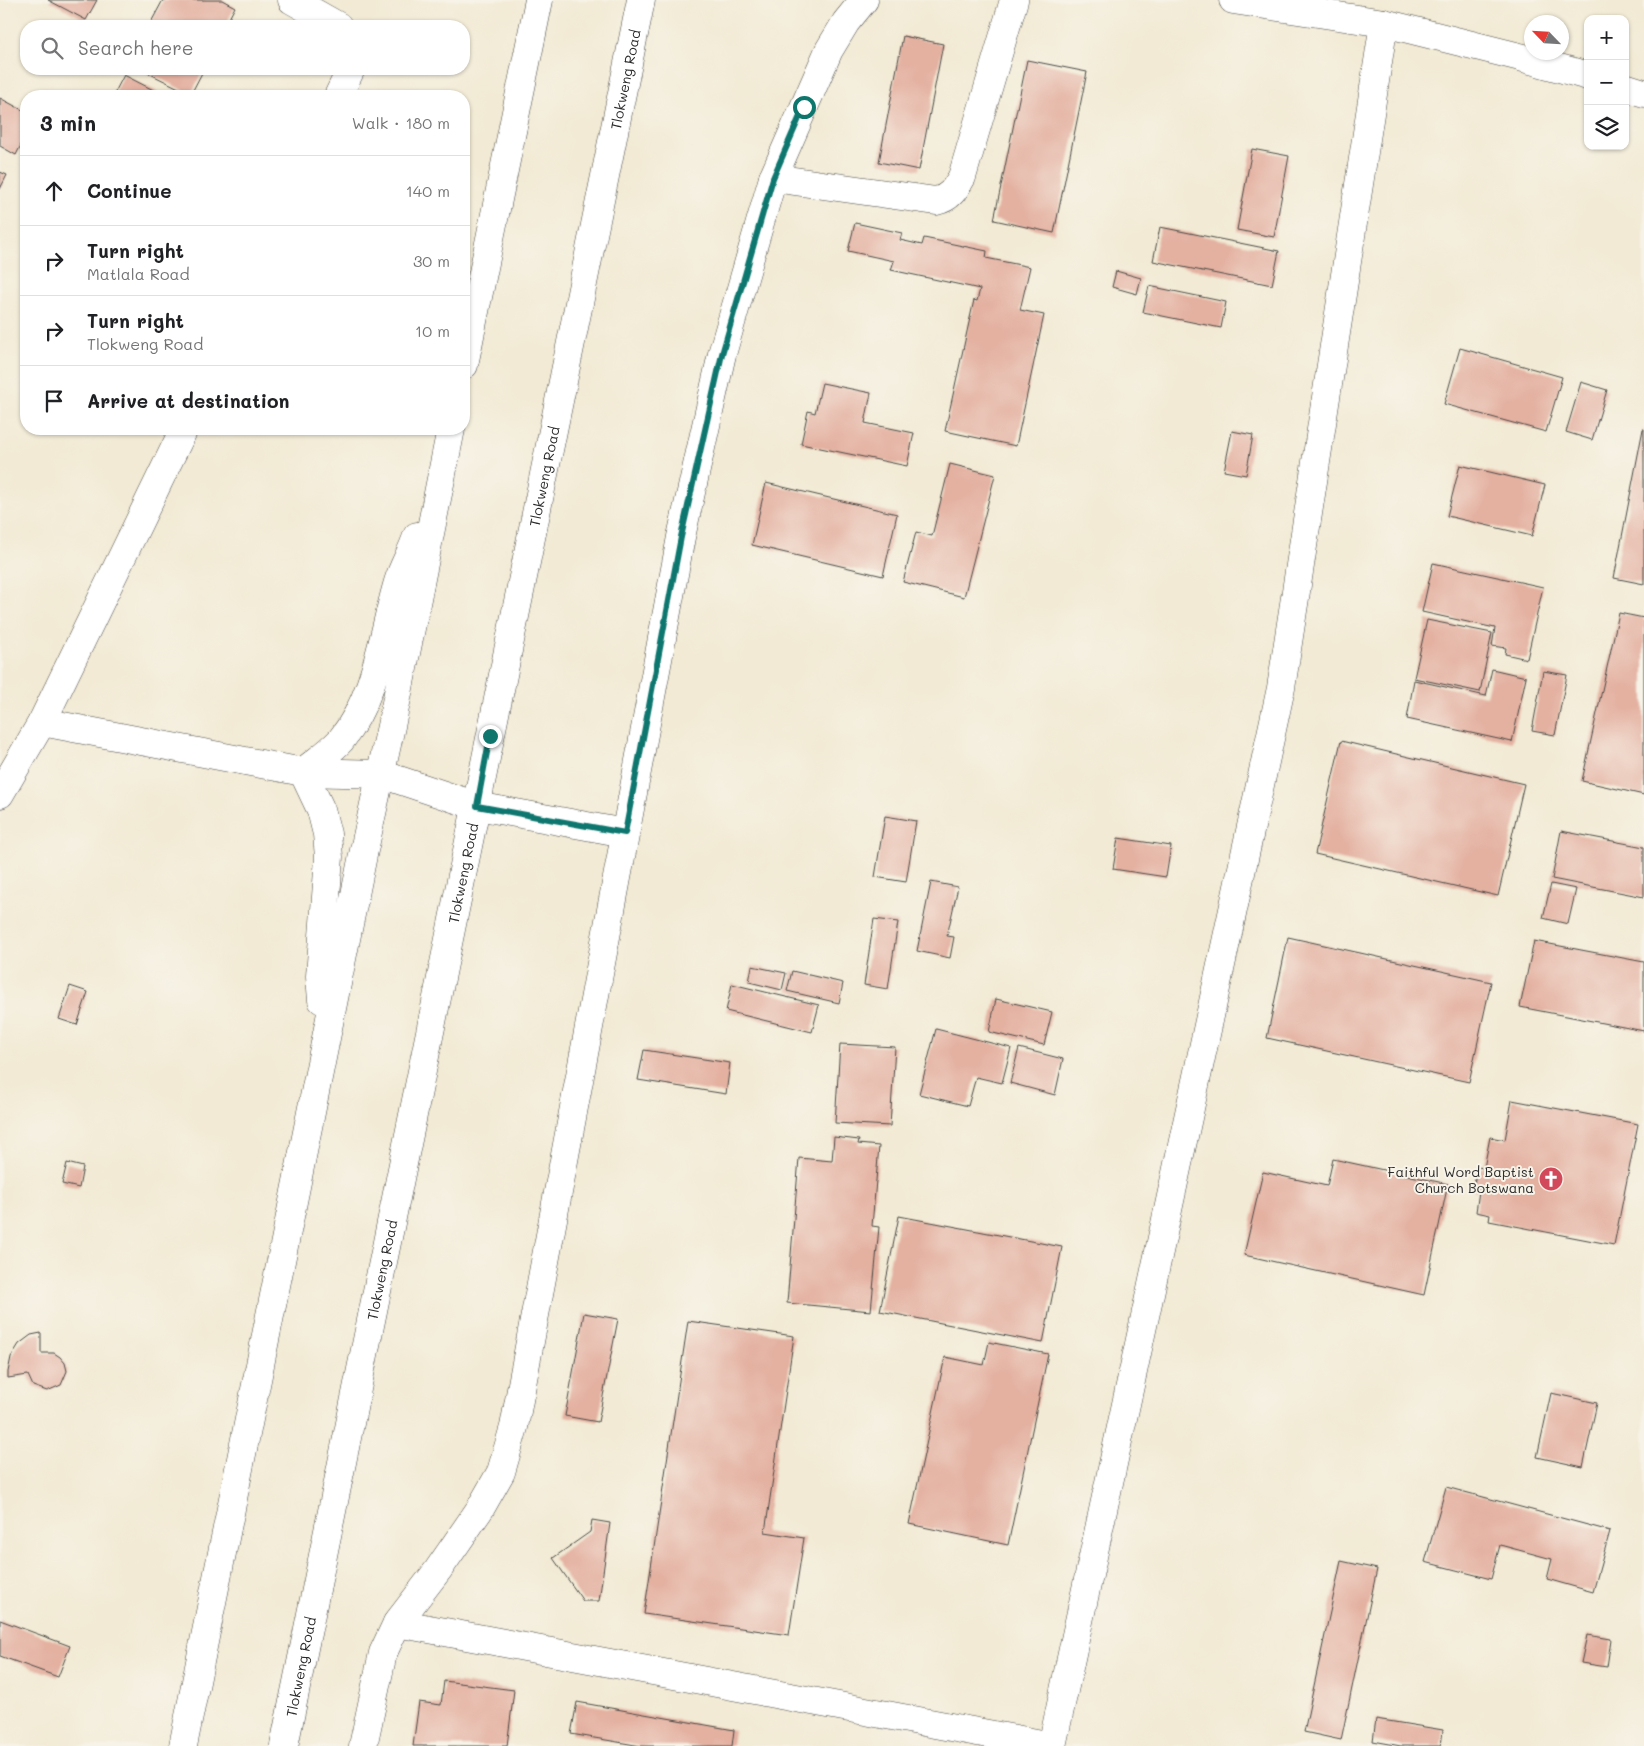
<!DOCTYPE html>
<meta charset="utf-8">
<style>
:root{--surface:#fff;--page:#f2f2f2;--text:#202124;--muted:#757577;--line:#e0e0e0}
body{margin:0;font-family:Mali,sans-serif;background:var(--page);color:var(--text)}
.controls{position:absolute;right:15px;top:15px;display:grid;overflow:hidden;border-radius:10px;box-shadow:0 1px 4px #0004}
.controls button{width:45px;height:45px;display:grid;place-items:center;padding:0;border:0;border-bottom:1px solid var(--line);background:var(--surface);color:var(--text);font:25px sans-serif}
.compass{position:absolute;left:1524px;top:15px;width:45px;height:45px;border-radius:50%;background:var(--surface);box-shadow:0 1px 4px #0004;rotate:295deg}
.stop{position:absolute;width:15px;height:15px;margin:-11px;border:4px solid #0f766e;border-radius:50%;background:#fff}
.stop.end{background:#0f766e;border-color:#fff;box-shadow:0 1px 5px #0008}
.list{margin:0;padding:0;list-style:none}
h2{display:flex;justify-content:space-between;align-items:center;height:65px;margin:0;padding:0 20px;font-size:21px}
h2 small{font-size:16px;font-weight:400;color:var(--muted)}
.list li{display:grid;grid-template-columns:32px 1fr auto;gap:15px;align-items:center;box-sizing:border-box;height:70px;padding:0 20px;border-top:1px solid var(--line)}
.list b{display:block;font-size:19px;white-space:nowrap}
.list p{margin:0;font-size:16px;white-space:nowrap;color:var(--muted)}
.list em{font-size:16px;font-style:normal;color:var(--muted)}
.icon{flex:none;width:28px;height:28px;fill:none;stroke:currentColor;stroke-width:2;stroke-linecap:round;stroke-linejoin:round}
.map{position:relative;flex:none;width:1644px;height:1746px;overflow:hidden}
.search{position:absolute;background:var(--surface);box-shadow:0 1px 4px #0004;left:20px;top:20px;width:450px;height:55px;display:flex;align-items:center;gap:12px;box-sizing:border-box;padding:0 18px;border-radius:20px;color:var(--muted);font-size:19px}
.panel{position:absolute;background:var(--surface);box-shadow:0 1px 4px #0004;left:20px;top:90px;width:450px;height:345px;border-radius:20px}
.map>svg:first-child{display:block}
</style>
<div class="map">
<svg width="1644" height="1746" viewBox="0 0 1644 1746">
<rect width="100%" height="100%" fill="#f7f3e8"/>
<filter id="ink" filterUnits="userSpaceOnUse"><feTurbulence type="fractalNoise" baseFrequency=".02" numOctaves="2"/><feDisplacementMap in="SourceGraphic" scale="10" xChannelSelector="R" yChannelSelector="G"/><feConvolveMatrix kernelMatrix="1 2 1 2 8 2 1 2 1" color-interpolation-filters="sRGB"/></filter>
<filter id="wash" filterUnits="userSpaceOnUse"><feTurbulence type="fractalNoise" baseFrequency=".0096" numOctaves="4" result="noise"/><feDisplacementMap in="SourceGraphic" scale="20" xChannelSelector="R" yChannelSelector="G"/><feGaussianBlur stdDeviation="1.12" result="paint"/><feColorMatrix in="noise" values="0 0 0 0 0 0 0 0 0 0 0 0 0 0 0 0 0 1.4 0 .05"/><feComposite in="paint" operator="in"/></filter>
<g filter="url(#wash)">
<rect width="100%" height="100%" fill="#f2ead4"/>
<g id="blocks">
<g fill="#e4b1a1">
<path d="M48,0H97L86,20Z"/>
<path d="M163,0H222L235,7L225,26H149Z"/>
<path d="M903,36L943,44L919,170L879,162Z"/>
<path d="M1027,60L1087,72L1054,233L994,220Z"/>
<path d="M140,69H204L191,94Z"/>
<path d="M124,75L165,96H113Z"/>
<path d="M0,98L26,112V135L16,155L0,146Z"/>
<path d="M1252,149L1289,156L1274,237L1237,230Z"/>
<path d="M0,172L7,175L0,189Z"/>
<path d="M855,223L902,233L900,240L922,245L924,238L987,251L986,258L1030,267L1020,310L1044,315L1016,446L945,431L974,300L977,301L980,289L891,270L894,261L848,251Z"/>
<path d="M1160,227L1279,251L1272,285L1153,261Z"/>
<path d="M1116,271L1141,278L1137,294L1112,287Z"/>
<path d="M1149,286L1226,302L1221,328L1143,312Z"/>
<path d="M1460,348L1562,377L1546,432L1444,404Z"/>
<path d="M1581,382L1607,390L1592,440L1566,432Z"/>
<path d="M822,383L871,393L865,423L914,433L907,466L801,444L808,411L815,413Z"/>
<path d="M1643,429H1644V584L1614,578Z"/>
<path d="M1232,431L1253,435L1246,475L1224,471Z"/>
<path d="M950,464L995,475L964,597L903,582L916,532L932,536Z"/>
<path d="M1460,465L1545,485L1532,536L1447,516Z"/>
<path d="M766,483L897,514L883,576L752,545Z"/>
<path d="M1433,563L1543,587L1527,659L1505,654L1506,648L1492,646L1495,628L1422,612Z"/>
<path d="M1619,613L1644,618V795L1582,781Z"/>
<path d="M1427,620L1492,633L1480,692L1414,678Z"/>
<path d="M1492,669L1526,677L1512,742L1407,719L1414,680L1486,696Z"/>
<path d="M1543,671L1567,675L1555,735L1532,731Z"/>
<path d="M1341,741L1524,784L1498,896L1315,854Z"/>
<path d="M885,816L916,821L906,882L875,877Z"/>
<path d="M1561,831L1644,847V897L1552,879Z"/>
<path d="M1118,838L1171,846L1166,877L1113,869Z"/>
<path d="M931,882L958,887L947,936L954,937L950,958L917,951Z"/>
<path d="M1551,884L1576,889L1568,924L1543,918Z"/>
<path d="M874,919L898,922L888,989L864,985Z"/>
<path d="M1288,937L1491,982L1469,1082L1267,1038Z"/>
<path d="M1534,941L1644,962V1031L1520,1007Z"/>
<path d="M752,966L786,973L782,990L749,982Z"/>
<path d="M792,971L843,983L839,1003L787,991Z"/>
<path d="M732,984L819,1005L812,1032L726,1011Z"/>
<path d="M70,986L88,992L77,1025L59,1019Z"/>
<path d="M996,999L1052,1012L1044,1045L989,1032Z"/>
<path d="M936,1029L1011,1048L1002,1083L976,1077L968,1106L919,1094Z"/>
<path d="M840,1044L895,1047L890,1126L835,1123Z"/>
<path d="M1019,1048L1063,1059L1055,1095L1010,1083Z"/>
<path d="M644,1050L730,1063L726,1094L638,1080Z"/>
<path d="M1512,1100L1638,1124L1614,1245L1489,1221L1490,1215L1476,1212L1479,1191L1473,1190L1477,1167L1484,1168L1490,1137L1505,1140Z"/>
<path d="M834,1137L859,1140L858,1144L879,1146L872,1226L879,1227L871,1311L787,1303L799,1158L832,1161Z"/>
<path d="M1333,1159L1448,1184L1424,1295L1244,1255L1263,1172L1327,1186Z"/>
<path d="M67,1163L83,1167L79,1188L62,1184Z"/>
<path d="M899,1216L1062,1247L1043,1343L880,1311Z"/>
<path d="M584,1313L618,1319L598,1422L565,1416Z"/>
<path d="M688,1321L794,1336L765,1532L804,1538L789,1635L644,1614Z"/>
<path d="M41,1333V1353H54L60,1357L65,1363L67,1371L61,1385L47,1391L33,1386L28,1375L8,1378V1372L11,1357L19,1344L31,1335Z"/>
<path d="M989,1342L1048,1354L1008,1545L909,1524L945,1357L984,1365Z"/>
<path d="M1551,1393L1597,1403L1583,1467L1537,1457Z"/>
<path d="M1446,1487L1610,1531L1593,1592L1547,1579L1552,1559L1500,1545L1491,1579L1425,1562Z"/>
<path d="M592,1520L610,1523L599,1601H583L553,1558L590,1532Z"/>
<path d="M1341,1561L1377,1569L1341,1740L1304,1732Z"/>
<path d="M0,1620L70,1646L58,1677L0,1656Z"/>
<path d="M1587,1635L1611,1639L1607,1667L1581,1663Z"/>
<path d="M444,1681L514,1690L507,1746H413L419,1702L441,1705Z"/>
<path d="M577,1702L734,1730L732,1746H641L571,1734Z"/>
<path d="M1376,1719L1443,1730L1441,1746H1401L1373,1741Z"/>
</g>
</g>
</g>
<g filter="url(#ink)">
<use href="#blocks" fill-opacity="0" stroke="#494844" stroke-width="1"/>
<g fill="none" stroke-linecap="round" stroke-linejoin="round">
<defs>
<g id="minor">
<path d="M292,0L338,26"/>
<path d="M1233,0L1384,23L1520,57L1588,76"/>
<path d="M1625,87L1644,93"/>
<path d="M338,96L351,69"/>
<path d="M773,178L936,201C950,198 955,189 962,177L1014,0"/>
<path d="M42,722L184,429"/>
<path d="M0,794L42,722L303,772L381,774L477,806L625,833"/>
<path d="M397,1623L1052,1746"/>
<path d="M363,1746L383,1653L397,1623L438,1570L480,1509L501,1472L514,1427L681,537L722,354L773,178L829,50L846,22L864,0"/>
<path d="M1052,1746L1281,688L1384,23"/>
</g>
<g id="major">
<path d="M464,365L539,0"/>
<path d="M322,1000L320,976L329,857L327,834L321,810L303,772C315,762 330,752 341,740C377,695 382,635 398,582C403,566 412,552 417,536"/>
<path d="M183,1746L363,855L396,703L451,429"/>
<path id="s1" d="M284,1746L641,0"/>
</g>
</defs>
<use href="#minor" stroke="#494844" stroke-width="29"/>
<use href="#major" stroke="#494844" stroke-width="29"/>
<use href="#minor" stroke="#fff" stroke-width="28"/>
<use href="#major" stroke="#fff" stroke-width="28"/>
</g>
</g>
<g fill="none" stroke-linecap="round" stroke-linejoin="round" filter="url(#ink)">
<path stroke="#0f766e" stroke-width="6" d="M490,736L477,806L625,833L681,537L722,354L773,178L804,107"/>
</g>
<defs>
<symbol id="church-disc" viewBox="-11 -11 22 22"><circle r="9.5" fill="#d1495b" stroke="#f7f3e8"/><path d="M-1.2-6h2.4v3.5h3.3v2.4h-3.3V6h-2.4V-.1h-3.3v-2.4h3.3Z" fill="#fff"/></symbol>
</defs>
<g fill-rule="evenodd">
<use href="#church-disc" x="1537" y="1165" width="28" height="28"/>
</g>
<g text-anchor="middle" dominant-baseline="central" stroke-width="4" stroke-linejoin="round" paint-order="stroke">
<g font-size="14" fill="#2b2b2b" stroke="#f7f3e8">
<text stroke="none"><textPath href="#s1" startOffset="1701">Tlokweng Road</textPath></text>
<text stroke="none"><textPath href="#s1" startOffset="1296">Tlokweng Road</textPath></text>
<text stroke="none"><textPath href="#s1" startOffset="891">Tlokweng Road</textPath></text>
<text stroke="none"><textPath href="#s1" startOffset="486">Tlokweng Road</textPath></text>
<text stroke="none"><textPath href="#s1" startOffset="81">Tlokweng Road</textPath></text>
</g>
<g font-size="14" fill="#2b2b2b" stroke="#f7f3e8" text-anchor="end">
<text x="1534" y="1171">Faithful Word Baptist<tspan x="1534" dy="16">Church Botswana</tspan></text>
</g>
</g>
</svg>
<div class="controls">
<button>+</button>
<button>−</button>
<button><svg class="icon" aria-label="layers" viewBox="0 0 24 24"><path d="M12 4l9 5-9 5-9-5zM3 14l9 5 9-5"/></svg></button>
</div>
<svg class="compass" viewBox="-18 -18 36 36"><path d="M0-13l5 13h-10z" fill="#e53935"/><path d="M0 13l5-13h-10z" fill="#757577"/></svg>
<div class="stop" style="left:804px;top:107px"></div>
<div class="stop end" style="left:490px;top:736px"></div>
<div class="search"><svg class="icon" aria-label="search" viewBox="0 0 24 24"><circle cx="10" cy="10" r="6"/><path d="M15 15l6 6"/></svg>Search here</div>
<section class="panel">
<h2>3 min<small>Walk · 180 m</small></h2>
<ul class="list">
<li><svg class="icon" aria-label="ahead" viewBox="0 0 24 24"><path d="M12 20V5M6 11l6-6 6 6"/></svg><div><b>Continue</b></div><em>140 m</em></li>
<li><svg class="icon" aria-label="right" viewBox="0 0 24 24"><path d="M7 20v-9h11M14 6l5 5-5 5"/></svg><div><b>Turn right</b><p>Matlala Road</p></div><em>30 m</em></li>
<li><svg class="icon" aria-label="right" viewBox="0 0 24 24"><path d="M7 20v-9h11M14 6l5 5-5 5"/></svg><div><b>Turn right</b><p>Tlokweng Road</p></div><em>10 m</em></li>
<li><svg class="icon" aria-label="arrive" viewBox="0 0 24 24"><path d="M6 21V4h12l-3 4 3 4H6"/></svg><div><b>Arrive at destination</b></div></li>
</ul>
</section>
</div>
